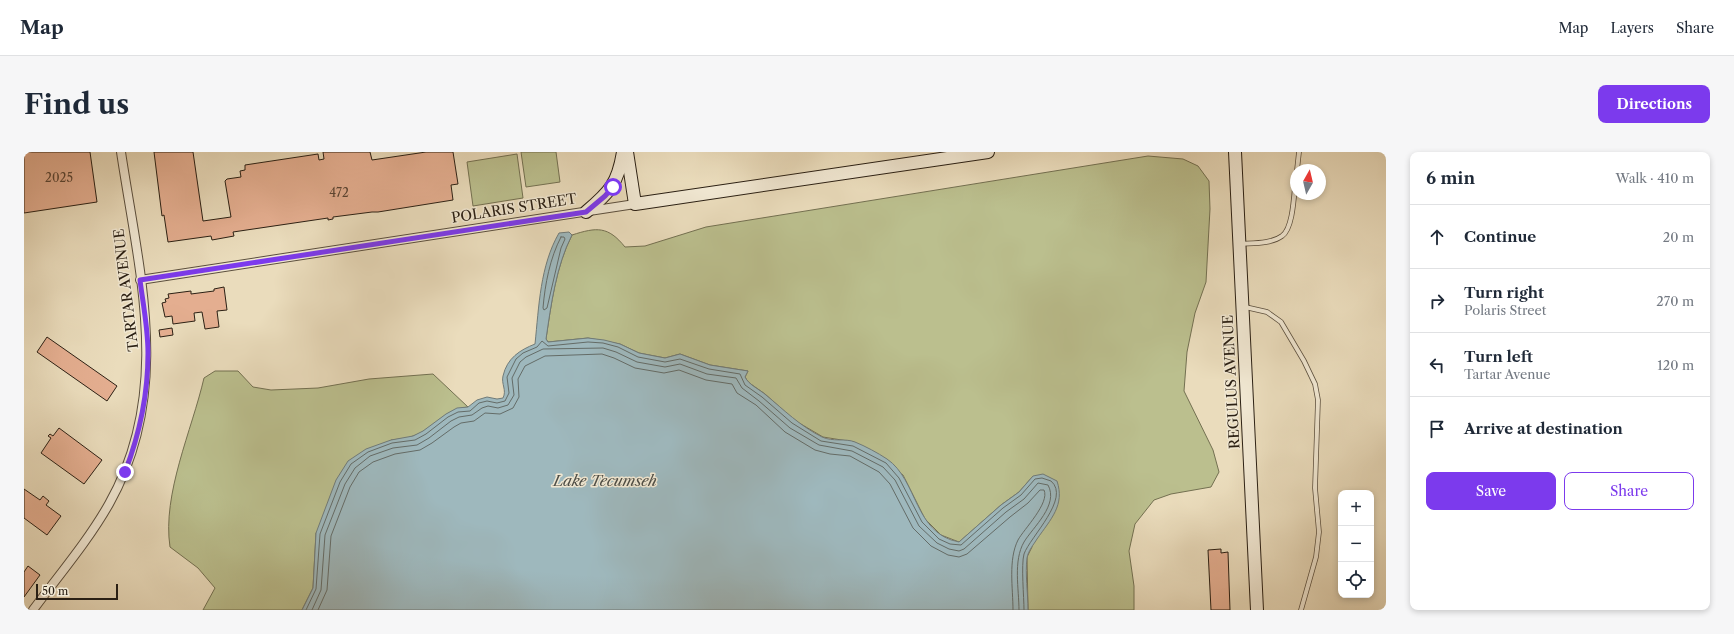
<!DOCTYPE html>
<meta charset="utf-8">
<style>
:root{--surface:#fff;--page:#f6f6f7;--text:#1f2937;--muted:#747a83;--line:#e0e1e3;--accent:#7c3aed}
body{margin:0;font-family:"Libre Caslon Text",serif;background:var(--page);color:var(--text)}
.controls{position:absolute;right:12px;bottom:12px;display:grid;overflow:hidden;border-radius:8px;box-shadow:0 2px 6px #0003}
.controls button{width:36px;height:36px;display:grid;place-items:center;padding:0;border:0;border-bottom:1px solid var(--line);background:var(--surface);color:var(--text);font:20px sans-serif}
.compass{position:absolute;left:1266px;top:12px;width:36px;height:36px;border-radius:50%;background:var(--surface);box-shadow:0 2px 6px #0003;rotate:8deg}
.scale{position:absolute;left:12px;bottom:10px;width:82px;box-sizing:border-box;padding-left:4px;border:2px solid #2b2014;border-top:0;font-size:11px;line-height:14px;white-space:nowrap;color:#2b2014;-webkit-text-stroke:3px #f1e8d3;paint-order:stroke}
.stop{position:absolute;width:12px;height:12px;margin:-9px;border:3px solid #7c3aed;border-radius:50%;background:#fff}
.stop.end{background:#7c3aed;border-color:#fff;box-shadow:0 1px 4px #0008}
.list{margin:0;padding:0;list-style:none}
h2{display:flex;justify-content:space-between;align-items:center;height:52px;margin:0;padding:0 16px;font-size:17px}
h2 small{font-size:13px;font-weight:400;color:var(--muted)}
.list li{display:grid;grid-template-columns:26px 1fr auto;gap:12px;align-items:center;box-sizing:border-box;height:64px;padding:0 16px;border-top:1px solid var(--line)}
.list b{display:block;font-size:15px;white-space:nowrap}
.list p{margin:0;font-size:13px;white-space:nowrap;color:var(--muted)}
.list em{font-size:13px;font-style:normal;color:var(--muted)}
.actions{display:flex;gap:8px;padding:12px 16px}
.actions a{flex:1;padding:9px 0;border:1px solid var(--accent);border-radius:8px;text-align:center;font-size:14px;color:var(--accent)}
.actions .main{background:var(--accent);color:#fff}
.icon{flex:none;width:22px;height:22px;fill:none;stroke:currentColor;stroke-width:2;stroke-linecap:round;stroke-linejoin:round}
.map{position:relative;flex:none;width:1362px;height:458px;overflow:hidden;border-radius:8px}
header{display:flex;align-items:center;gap:24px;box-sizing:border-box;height:56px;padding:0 20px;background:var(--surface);border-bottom:1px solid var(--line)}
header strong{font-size:19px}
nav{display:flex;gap:22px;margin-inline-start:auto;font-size:14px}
.intro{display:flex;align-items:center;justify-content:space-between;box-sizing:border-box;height:96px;padding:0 24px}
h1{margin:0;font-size:28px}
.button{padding:10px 18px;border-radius:8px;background:var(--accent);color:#fff;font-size:14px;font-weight:700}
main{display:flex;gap:24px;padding:0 24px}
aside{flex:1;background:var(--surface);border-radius:8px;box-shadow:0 2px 6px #0003}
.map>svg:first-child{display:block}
</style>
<header>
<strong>Map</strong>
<nav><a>Map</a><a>Layers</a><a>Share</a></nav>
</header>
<div class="intro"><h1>Find us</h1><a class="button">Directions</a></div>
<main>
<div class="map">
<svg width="1362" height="458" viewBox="0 0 1362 458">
<rect width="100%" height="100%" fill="#eadcbc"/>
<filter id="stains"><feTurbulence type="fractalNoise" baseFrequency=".005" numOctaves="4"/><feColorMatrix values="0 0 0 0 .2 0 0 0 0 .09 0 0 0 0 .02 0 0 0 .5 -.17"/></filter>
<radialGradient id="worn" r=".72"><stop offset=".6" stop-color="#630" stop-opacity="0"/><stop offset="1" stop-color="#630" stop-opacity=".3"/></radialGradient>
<g fill="#bbbf8e" stroke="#737051">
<path d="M497,0H532L536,30L502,35Z"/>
<path d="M493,2L499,46L449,54L443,10Z"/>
<path d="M1124,4L1159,7L1174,14L1185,29L1186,57L1182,130L1171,161L1163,200L1160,239L1189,298L1195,320L1187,335L1147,342L1130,348L1111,372L1105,399L1110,434V458H1004L1003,405L1008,395L1009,324L995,340L977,353L935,390L917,383L901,367L879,323L830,290L799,285L770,268L741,242L724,230L721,225L724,219L686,213L656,202L641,206L615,201L596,192L564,186L524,190L522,187C527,153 532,114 548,83C573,75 584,74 601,95L621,94L682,75Z"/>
<path d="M191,219H214L229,235L247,238L294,236L345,227L409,222L444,255C417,258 411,277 389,284C383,287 374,287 367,288L292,381L289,436L278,458H179L191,436L174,416L146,395C138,342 168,278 180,226Z"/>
</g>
<path fill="#9eb8bd" stroke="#707b79" d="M545,80L548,83C532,114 527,153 522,187L524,190L564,186L580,188L596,192L615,201L641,206L656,202L686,213L724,219L721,225C725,233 735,237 742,243C760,258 776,274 798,285C809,290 821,286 831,290C841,294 854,301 863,307C894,328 890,382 935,390L977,353L995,340L1009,324L1019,322L1033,329C1041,353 1027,367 1013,387C1010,392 1004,399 1003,406C1001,422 1004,441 1004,458H278L289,436L292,381L312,328L324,309L342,297L367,288L389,284L399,279L422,262L433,256L444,255L453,248L463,245L473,247L479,246C483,238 477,232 479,224C483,206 496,198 511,192C515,154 516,114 535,81Z"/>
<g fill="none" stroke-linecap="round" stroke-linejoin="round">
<g stroke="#646c68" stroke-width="1">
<path d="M537,85H540L541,87L537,96L523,156L520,158L519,156C521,132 526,106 537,85Z"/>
<path d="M282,458L292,437L296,382L316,330L327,312L344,300L368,291L391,288L402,282L424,265L434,260L446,259L455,251L463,249L473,251L481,249L485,241L483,225L492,207L499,201L513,195L518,189L524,194L564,190L579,191L594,195L614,205L641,210L656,207L685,217L716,222L721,233L738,245L768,271L797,289L829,294L862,311L875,326L898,370L915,387L926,392L937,393L979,356L997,343L1011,327L1018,326L1027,329C1047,346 1006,385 1000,402C997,413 1000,445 1000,458"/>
<path d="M288,458L297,438L301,383L321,332L331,316L346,304L369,296L393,293L405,286L427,269L435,265L448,263L458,256L464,254L474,256L484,253L490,243L488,226L496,210L502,205L519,197L579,196L592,200L613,210L641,215L656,212L683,222L712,226L718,236L735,249L766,276L795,293L828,299L859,315L871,328L895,374L913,391L925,397L935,399L940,397L982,360L1000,347L1014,331L1024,333C1035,353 1009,375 1000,390C989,409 995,437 995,458"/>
<path d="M294,458L303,438L307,384L326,335L335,320L349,310L371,302L396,298L408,291L430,275L437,271L450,269L461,261L476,262L489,256L495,245L494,227L501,214L521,204L578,202L590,206L611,216L640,221L655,218L682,228L708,232L713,241L732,253L761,280L791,298L806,302L826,304L855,320L866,332L889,376L907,394L924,403L935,405L943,402L986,365L1004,351L1016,338H1020C1026,351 1000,377 994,388C984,408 989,436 989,458"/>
</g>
</g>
<g fill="#e4ae90" stroke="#2b2014">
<path d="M0,0H66L73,50L0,61Z"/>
<path d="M130,0H169L179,69L207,65L201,29L203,27L217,25L216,19L221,18V13L294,2L295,8L300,7L299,0H346L348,8L402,0H429L434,32L427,33L429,48L354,60H348L309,65V67L304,68V66L209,80L210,84L188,88L187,84L144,90L140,63L138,64Z"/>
<path d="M200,135L203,158L193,159L195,175L181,177L178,160L170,161L171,169L149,172L148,164L141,165L138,151L142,150L141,147L145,146L144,142L167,139V142L190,139V137Z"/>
<path d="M148,176L149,183L136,185L135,178Z"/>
<path d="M23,185L93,234L83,249L13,200Z"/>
<path d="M35,276L78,308L60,332L17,301L27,286L24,284L26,282L29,284Z"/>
<path d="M0,337L16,348L19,344L25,349L22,353L37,364L23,383L0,366Z"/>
<path d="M1197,397V401L1204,400L1206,458H1187L1184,398Z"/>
<path d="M4,414L16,423L0,445V420Z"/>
</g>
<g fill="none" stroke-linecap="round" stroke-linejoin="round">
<defs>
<g id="lane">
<path d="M1273,18L1275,0"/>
<path d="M1216,92C1229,91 1247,92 1258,84C1270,76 1270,38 1272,24"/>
<path d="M1221,155L1243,160L1257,170L1280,209L1291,232L1294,248L1291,336L1295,380L1292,405L1277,458"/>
</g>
<g id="street">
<path d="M116,128L611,52"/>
<path d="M9,458C35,423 64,389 85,352C149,239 115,120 97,0"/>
</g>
<g id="secondary">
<path d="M603,0L611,52L964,0"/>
<path d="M1211,0L1233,458"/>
<path d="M562,60C586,40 594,31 599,0"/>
</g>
</defs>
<use href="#lane" stroke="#5b4f3e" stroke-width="5.5"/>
<use href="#street" stroke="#5b4f3e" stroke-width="10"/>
<use href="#secondary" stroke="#2b2014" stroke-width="14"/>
<use href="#lane" stroke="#f1e8d3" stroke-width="4"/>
<use href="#street" stroke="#f1e8d3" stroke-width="8"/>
<use href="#secondary" stroke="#f1e8d3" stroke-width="12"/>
</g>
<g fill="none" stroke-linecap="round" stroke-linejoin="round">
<path stroke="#7c3aed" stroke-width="5" d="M101,320C116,281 124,242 124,201C124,176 119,152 116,128L562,60L581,44L589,35"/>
</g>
<g text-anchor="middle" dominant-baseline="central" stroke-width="3" stroke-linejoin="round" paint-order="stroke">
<g font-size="12" fill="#594433">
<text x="35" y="25">2025</text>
<text x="315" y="40">472</text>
</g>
<g font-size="14" fill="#2b2014" stroke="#f1e8d3">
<text transform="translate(490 56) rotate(-9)">POLARIS STREET</text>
<text transform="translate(102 138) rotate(-97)">TARTAR AVENUE</text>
<text transform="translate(1207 230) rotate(-93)">REGULUS AVENUE</text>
</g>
<g font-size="15" font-style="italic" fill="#4e4e47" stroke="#f1e8d3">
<text x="581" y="328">Lake Tecumseh</text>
</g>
</g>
<rect width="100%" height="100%" filter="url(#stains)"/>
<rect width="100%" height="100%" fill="url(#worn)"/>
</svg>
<div class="controls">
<button>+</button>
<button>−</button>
<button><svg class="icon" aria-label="locate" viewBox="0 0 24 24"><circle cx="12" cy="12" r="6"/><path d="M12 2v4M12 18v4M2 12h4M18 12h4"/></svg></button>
</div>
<svg class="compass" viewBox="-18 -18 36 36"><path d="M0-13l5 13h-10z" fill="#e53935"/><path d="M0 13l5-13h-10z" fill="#747a83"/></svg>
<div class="scale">50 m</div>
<div class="stop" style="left:589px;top:35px"></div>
<div class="stop end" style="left:101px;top:320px"></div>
</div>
<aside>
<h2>6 min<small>Walk · 410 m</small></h2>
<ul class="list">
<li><svg class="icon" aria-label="ahead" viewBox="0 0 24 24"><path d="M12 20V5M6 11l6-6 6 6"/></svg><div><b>Continue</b></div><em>20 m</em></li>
<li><svg class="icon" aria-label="right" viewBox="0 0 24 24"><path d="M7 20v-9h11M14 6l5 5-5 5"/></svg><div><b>Turn right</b><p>Polaris Street</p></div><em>270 m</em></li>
<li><svg class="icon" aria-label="left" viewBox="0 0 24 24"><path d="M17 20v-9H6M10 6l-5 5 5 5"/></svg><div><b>Turn left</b><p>Tartar Avenue</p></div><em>120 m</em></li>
<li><svg class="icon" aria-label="arrive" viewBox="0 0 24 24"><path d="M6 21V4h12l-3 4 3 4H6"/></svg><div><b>Arrive at destination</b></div></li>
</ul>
<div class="actions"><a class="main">Save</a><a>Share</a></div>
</aside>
</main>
